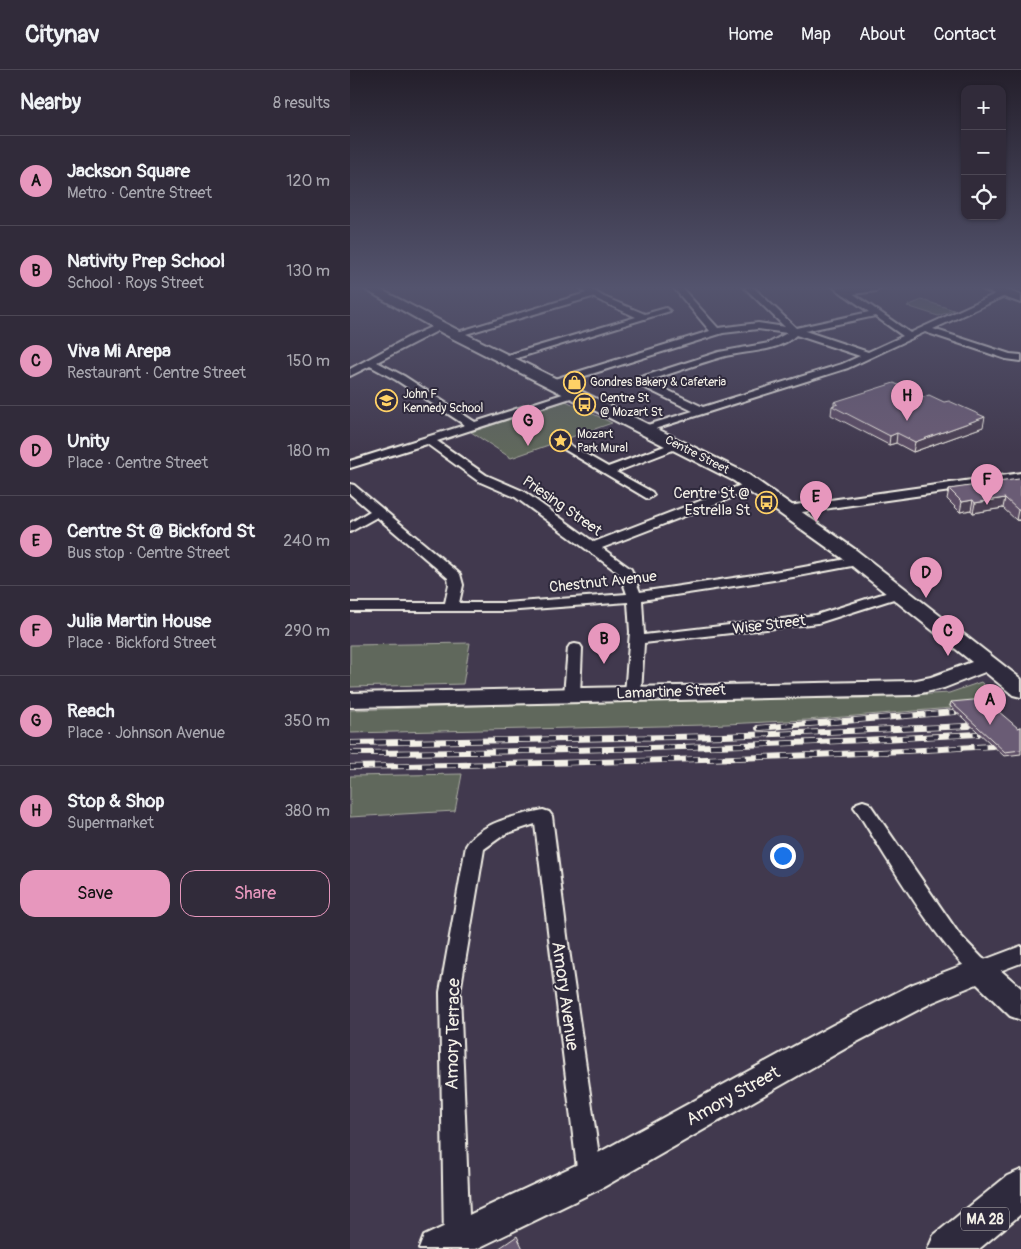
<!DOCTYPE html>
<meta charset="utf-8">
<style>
:root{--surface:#312b3a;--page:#3d3745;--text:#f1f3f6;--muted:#a8a7af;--line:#4c4754;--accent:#e797bd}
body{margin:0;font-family:Pangolin,sans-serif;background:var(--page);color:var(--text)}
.controls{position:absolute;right:15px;top:15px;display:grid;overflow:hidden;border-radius:10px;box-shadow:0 1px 4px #0004}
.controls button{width:45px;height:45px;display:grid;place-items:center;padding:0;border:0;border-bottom:1px solid var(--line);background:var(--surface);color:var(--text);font:25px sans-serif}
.you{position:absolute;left:432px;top:785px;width:18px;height:18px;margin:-12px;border:4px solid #fff;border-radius:50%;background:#1a73e8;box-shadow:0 0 0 8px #1a73e833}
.badge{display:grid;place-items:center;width:32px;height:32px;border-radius:50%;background:var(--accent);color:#111;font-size:16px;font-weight:700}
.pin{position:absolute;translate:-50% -41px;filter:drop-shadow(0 1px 2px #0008)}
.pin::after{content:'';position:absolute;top:26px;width:18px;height:15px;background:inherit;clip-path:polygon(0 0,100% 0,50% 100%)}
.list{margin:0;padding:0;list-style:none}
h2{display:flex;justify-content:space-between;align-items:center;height:65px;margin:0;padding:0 20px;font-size:21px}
h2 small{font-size:16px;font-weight:400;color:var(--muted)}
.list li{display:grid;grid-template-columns:32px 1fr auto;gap:15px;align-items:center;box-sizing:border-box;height:90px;padding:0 20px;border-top:1px solid var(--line)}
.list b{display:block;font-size:19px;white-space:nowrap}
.list p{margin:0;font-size:16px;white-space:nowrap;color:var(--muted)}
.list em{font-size:16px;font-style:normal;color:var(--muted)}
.actions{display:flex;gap:10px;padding:15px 20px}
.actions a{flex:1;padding:11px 0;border:1px solid var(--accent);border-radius:15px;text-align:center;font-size:18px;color:var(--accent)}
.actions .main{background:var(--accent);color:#111}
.icon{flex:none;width:28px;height:28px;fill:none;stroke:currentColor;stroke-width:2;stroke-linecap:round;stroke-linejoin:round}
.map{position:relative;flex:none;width:671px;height:1179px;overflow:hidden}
header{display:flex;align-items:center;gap:30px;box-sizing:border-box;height:70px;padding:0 25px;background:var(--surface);border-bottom:1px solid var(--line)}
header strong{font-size:24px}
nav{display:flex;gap:28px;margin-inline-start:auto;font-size:18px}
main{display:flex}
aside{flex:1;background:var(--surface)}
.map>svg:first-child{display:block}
</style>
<header>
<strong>Citynav</strong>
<nav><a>Home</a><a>Map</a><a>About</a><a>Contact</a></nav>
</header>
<main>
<aside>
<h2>Nearby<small>8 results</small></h2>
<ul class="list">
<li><span class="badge">A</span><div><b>Jackson Square</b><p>Metro · Centre Street</p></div><em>120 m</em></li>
<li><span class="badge">B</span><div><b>Nativity Prep School</b><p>School · Roys Street</p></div><em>130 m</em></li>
<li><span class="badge">C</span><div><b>Viva Mi Arepa</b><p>Restaurant · Centre Street</p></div><em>150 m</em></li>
<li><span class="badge">D</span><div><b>Unity</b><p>Place · Centre Street</p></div><em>180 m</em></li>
<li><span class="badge">E</span><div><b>Centre St @ Bickford St</b><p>Bus stop · Centre Street</p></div><em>240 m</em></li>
<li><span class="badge">F</span><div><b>Julia Martin House</b><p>Place · Bickford Street</p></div><em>290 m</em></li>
<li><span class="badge">G</span><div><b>Reach</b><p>Place · Johnson Avenue</p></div><em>350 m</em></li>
<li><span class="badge">H</span><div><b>Stop &amp; Shop</b><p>Supermarket</p></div><em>380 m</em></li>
</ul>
<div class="actions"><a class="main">Save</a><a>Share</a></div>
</aside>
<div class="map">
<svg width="671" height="1179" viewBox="0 0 671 1179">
<rect width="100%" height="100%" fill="#41394e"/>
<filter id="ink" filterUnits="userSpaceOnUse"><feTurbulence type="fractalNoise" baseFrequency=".02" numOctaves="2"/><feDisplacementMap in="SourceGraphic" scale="10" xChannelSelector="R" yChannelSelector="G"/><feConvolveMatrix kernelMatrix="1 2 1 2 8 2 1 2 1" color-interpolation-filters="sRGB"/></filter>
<g filter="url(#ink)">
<g fill="#60685c" stroke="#aaaca2">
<path d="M572,230L604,240L588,246L557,236Z"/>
<path d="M216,331L262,353L161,388L121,362Z"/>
<path d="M120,573L113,614L0,617V575Z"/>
<path d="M631,612L653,632L599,635L601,638L457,650L356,655L0,663V640L339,629L512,628L599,623Z"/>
<path d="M112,704L105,741L0,747V706Z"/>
</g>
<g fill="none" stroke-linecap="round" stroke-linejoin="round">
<defs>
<g id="street">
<path d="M233,217H238L254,227L295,244L316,238L320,241L154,292L151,291V287L286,247L242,227L109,266H103L101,264L236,223L231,219Z"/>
<path d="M323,217H331L368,258L408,253L435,257L394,217H403L446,258L519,242L492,223V219L495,218L560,263L654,220L657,221V225L583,259L660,284L671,285V291L656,289L575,262L498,298L295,362L290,359L291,357L343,341L285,313V309L369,282L419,273L437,263L408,259L373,263L206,315H198V311L360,261ZM525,246L553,266L518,282L455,261ZM446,265L510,286L492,294L353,337L298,311C323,303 347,294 372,287C396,280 427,283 446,265Z"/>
<path d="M90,253L95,256L93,258L27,292L54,306L125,352L219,322H227L228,324L227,326L87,371L136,405L173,421L244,472L399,412H407L409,415L407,418L252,478L281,499L290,522L443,499L507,487L514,491L507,495L443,507L292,530L294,565L466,545L548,519L555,523L553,526L468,553L294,573L291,624L289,627H277L275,624L280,562L278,532L155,541H0V533H95L99,515L98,508L27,447L0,462V453L20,441L0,424V414L4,415L110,504L113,515L109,533H155L277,524L270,504L165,427L128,411L77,374L0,398V391L115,355L46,310L20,296L0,306V299L59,267Z"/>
<path d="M211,370L258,397L323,373L327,372L333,375L331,377L266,402L302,422L304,425L298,429L207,375L205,373L207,371Z"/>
<path d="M671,403V411L438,444L432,440L438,436Z"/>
<path d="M225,574L230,575L232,578L230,625L228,628H216L214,625L218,578L220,575Z"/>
<path d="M513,731L519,733L609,864L634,890L671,876V893L631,908C601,898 528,774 507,741L504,737L507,733Z"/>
<path d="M193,740L199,742L202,746L217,866L252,1106L249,1114L240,1118L231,1114L228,1106L185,754L155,764L134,779L110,922L120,1170L116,1179H98L94,1170L90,922L116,776C130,752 168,745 193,740Z"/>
</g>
<g id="secondary">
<path d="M11,217H26L104,258L396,403L506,480L671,609V627L663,625L635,602L594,618L562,625L0,637V623L562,611L581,607L622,592L492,488L384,411L94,264Z"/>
<path d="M483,217H532L526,221L495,225Z"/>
<path d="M632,217H649L671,225V233L634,220Z"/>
<path d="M631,888L641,892L671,918V950L660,946L627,914L583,932L505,973L252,1118L126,1179H69L74,1166L228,1094L483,955L563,914Z"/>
</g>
<path id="primary" d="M671,1100V1144L629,1179H578L584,1165L657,1106Z"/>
</defs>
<use href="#street" stroke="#f4f1e8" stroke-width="4"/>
<use href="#secondary" stroke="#f4f1e8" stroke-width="4"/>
<use href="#primary" stroke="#f4f1e8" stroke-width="4"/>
<use href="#street" fill="#2f2a3d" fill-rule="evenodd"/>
<use href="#secondary" fill="#2f2a3d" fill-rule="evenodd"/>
<use href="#primary" fill="#2f2a3d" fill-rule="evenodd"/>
<defs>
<g id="rail">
<path d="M408,658L605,642"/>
<path d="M0,673L374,666L619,656"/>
<path d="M0,683C209,682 419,676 628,664"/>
<path d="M0,697C215,693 429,689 643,676"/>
</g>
</defs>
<use href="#rail" stroke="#f4f1e8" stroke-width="6"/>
<use href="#rail" stroke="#2f2a3d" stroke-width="4.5" stroke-dasharray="12" stroke-linecap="butt"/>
</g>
<g fill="#5c4e65" stroke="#f4f1e8">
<path d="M484,332L633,357L563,382L546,373L539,375L481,345L482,336L484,335Z"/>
<path d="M671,411V451L666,450L653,438L623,443L621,440L610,442L597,429L599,419Z"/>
<path d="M601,632L668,658L671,657V684L654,686L600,636Z"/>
</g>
<g fill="#4b4052" stroke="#f4f1e8">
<path d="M635,347L633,357L563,382L565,372Z"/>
<path d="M547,363L546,373L539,375L540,366Z"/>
<path d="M655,428L653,438L623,443L625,433Z"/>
<path d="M623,430L621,440L610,442L612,432Z"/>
<path d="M668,440H671V447L670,450H666Z"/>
</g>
<g fill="#6b5b75" stroke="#f4f1e8">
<path d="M544,313L574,327L579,325L594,332L599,331L635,347L565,372L547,363L540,366L482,336L488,334L484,332Z"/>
<path d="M669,409L671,411V440H668L655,428L625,433L623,430L612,432L599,419Z"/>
<path d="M634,629L668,658L671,657V680L655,682L601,632Z"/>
<path d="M167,1166L173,1179H148Z"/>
</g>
</g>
<linearGradient id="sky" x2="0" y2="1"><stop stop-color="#241f2b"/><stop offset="0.57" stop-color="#54546e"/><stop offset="1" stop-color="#54546e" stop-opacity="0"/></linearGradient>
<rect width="671" height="382" fill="url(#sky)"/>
<defs>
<symbol id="shop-ring" viewBox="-11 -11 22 22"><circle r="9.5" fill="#2f2a3d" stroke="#ffd166" stroke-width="1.5"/><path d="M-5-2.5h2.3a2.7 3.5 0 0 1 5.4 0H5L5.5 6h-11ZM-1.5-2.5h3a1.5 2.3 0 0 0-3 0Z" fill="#ffd166"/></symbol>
<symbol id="school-ring" viewBox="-11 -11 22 22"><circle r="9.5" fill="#2f2a3d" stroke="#ffd166" stroke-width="1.5"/><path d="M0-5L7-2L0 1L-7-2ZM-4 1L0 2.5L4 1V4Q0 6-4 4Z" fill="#ffd166"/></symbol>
<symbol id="bus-ring" viewBox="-11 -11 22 22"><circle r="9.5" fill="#2f2a3d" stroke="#ffd166" stroke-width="1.5"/><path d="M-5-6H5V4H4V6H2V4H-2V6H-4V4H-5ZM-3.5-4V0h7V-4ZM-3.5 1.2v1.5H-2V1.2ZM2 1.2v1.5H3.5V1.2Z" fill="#ffd166"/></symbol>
<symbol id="sight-ring" viewBox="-11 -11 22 22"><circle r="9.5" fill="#2f2a3d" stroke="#ffd166" stroke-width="1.5"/><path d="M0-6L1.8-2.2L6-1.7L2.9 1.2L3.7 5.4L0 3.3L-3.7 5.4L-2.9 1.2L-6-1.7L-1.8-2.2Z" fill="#ffd166"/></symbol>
</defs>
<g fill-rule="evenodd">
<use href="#shop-ring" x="212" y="300" width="25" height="25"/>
<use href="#school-ring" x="24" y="318" width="25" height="25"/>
<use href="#bus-ring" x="222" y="322" width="25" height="25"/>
<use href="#sight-ring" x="198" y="358" width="25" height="25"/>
<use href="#bus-ring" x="404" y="420" width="25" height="25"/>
</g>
<g text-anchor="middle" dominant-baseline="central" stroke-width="4" stroke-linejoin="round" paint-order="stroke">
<g font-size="12" fill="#f4f1e8" stroke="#2f2a3d" text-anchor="start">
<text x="240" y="312">Gondres Bakery &amp; Cafeteria</text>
<text x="53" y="324">John F<tspan x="53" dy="14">Kennedy School</tspan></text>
<text x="250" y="328">Centre St<tspan x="250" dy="14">@ Mozart St</tspan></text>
<text x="227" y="364">Mozart<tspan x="227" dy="14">Park Mural</tspan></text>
</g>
<g font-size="12" fill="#f4f1e8" stroke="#2f2a3d">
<text transform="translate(347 385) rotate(27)">Centre Street</text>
</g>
<rect fill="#2f2a3d" stroke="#b9b5b5" stroke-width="1" x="611" y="1137.5" width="48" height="23" rx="4"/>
<g font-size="14" font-weight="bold" fill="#f4f1e8">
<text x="635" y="1149">MA 28</text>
</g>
<g font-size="15" fill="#f4f1e8" stroke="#2f2a3d" text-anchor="end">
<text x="400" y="423">Centre St @<tspan x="400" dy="17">Estrella St</tspan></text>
</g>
<g font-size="15" fill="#f4f1e8" stroke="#2f2a3d">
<text transform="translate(212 436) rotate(35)">Priesing Street</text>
<text transform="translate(253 512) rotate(-6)">Chestnut Avenue</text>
<text transform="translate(419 555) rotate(-7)">Wise Street</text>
<text transform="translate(321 622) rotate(-2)">Lamartine Street</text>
</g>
<g font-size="18" fill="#f4f1e8" stroke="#2f2a3d">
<text transform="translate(215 926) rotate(82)">Amory Avenue</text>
<text transform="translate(103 964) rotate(-89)">Amory Terrace</text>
<text transform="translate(383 1026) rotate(-29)">Amory Street</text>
</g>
</g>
</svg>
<div class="controls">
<button>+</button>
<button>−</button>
<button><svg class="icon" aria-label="locate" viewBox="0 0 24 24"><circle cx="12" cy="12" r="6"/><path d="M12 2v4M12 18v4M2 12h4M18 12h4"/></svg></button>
</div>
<div class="you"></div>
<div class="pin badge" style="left:640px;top:655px">A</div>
<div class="pin badge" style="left:254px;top:594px">B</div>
<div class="pin badge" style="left:598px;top:586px">C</div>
<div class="pin badge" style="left:576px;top:528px">D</div>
<div class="pin badge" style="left:466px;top:452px">E</div>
<div class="pin badge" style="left:637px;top:435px">F</div>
<div class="pin badge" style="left:178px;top:376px">G</div>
<div class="pin badge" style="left:557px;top:351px">H</div>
</div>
</main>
